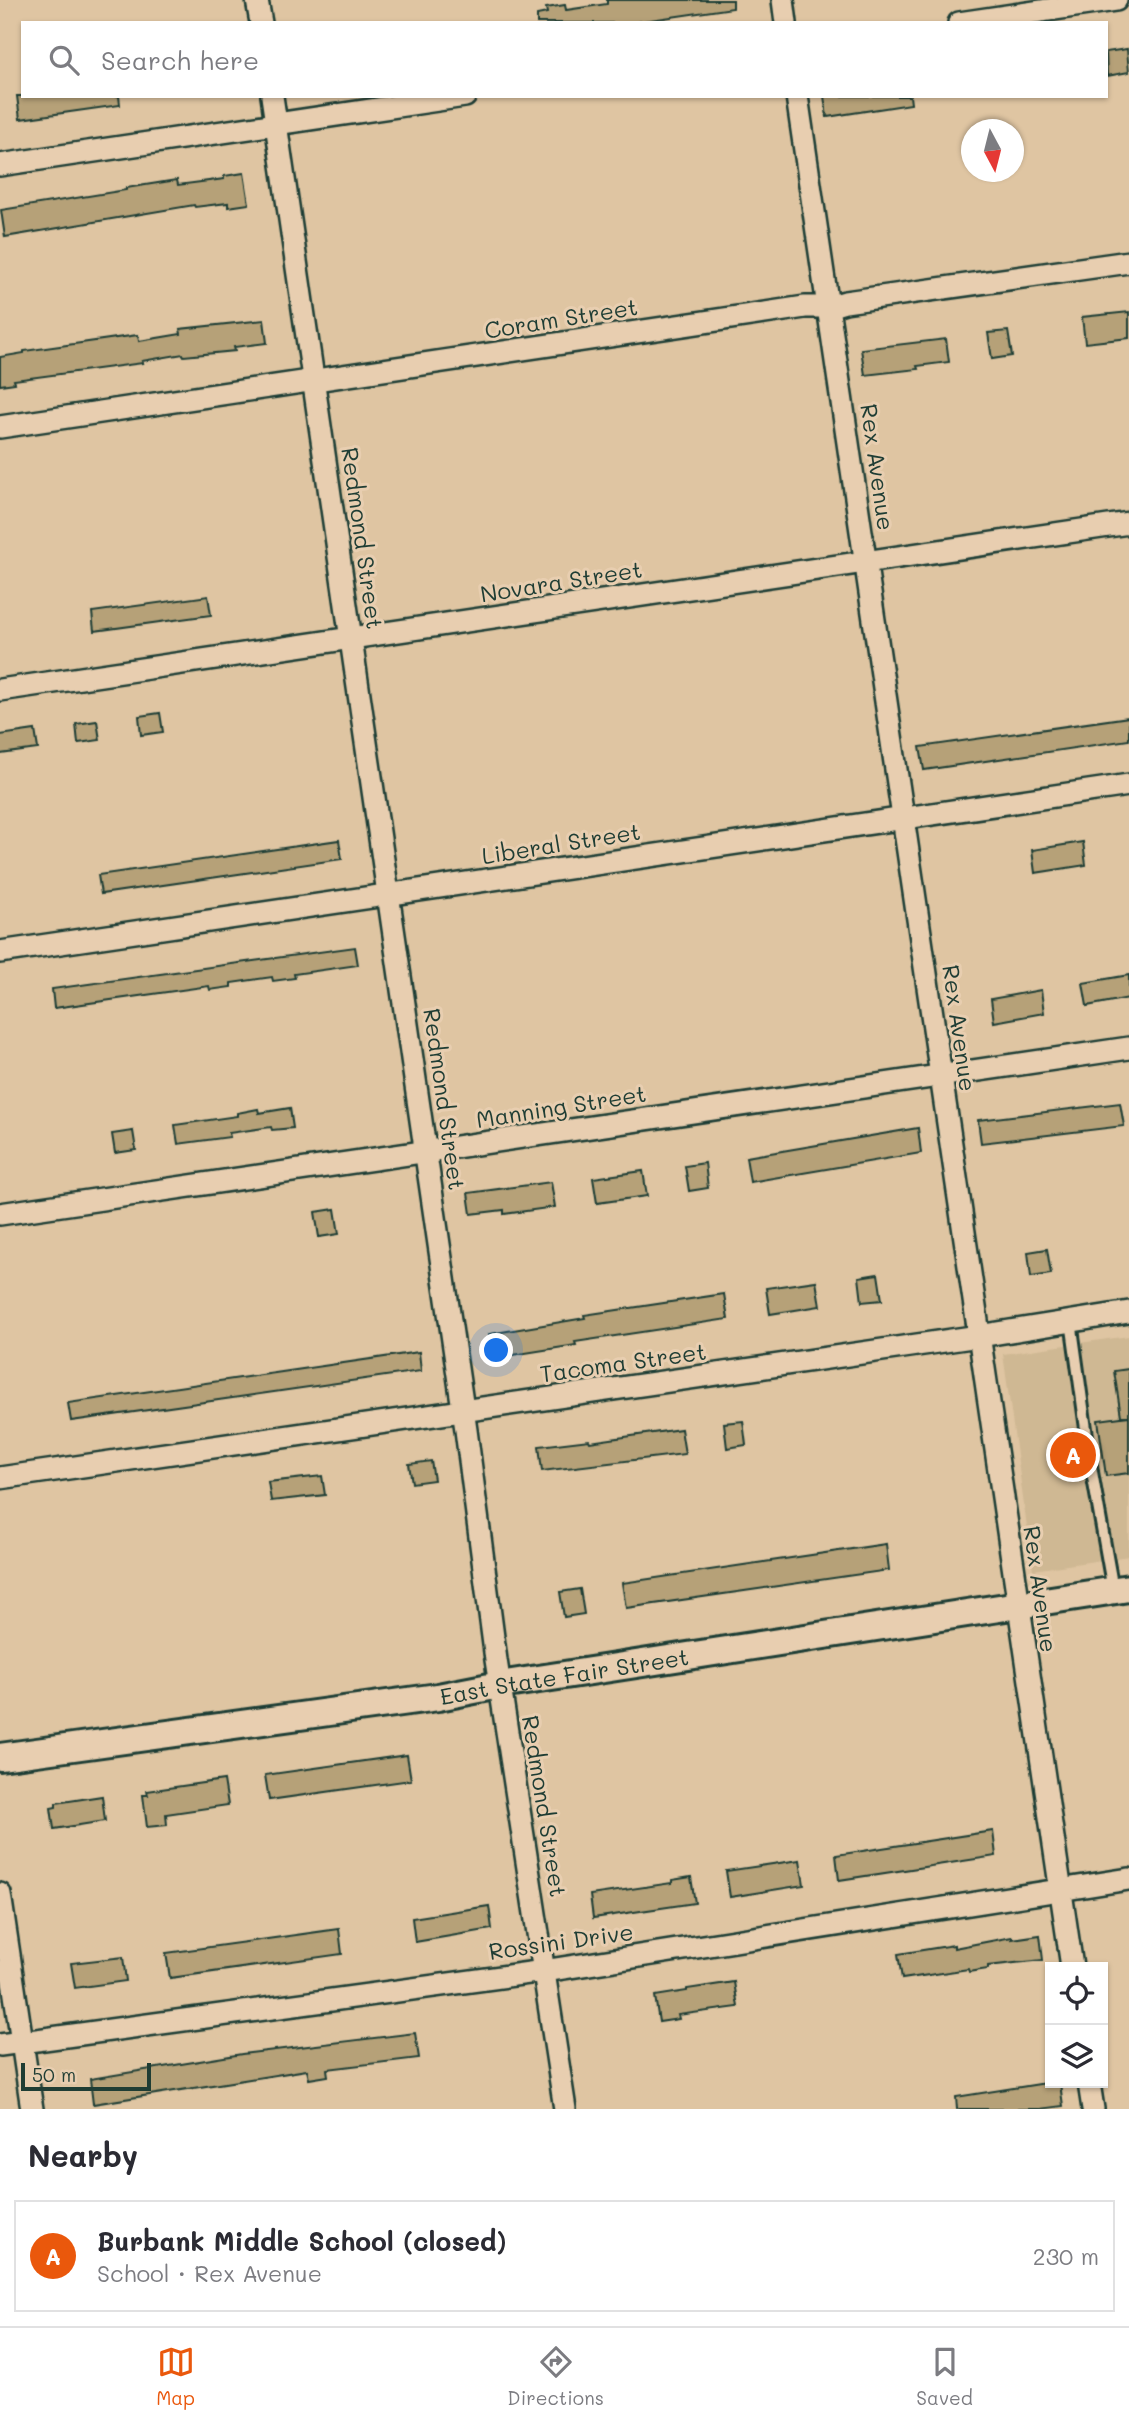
<!DOCTYPE html>
<meta charset="utf-8">
<style>
:root{--surface:#fff;--page:#f2f2f3;--text:#2b2b33;--muted:#7c7c81;--line:#e1e1e2;--accent:#ea580c}
body{margin:0;font-family:Mali,sans-serif;background:var(--page);color:var(--text)}
.controls{position:absolute;right:21px;bottom:21px;display:grid;overflow:hidden;border-radius:0px;box-shadow:0 2px 5px #0004}
.controls button{width:63px;height:63px;display:grid;place-items:center;padding:0;border:0;border-bottom:2px solid var(--line);background:var(--surface);color:var(--text);font:35px sans-serif}
.compass{position:absolute;left:961px;top:119px;width:63px;height:63px;border-radius:50%;background:var(--surface);box-shadow:0 2px 5px #0004;rotate:173deg}
.scale{position:absolute;left:21px;bottom:18px;width:130px;box-sizing:border-box;padding-left:7px;border:4px solid #1f3d34;border-top:0;font-size:19px;line-height:24px;white-space:nowrap;color:#1f3d34;-webkit-text-stroke:5px #e8ceb0;paint-order:stroke}
.you{position:absolute;left:497px;top:1351px;width:24px;height:24px;margin:-18px;border:5px solid #fff;border-radius:50%;background:#1a73e8;box-shadow:0 0 0 10px #1a73e833}
.badge{display:grid;place-items:center;width:46px;height:46px;border-radius:50%;background:var(--accent);color:#fff;font-size:23px;font-weight:700}
.pin{position:absolute;translate:-50% -50%;border:4px solid #fff;box-shadow:0 2px 7px #0006}
.list{margin:0;padding:0;list-style:none}
h2{display:flex;justify-content:space-between;align-items:center;height:91px;margin:0;padding:0 28px;font-size:30px}
h2 small{font-size:23px;font-weight:400;color:var(--muted)}
.list li{display:grid;grid-template-columns:46px 1fr auto;gap:21px;align-items:center;box-sizing:border-box;height:112px;margin:0 14px 14px;padding:0 14px;border:2px solid var(--line);border-radius:0px}
.list b{display:block;font-size:26px;white-space:nowrap}
.list p{margin:0;font-size:23px;white-space:nowrap;color:var(--muted)}
.list em{font-size:23px;font-style:normal;color:var(--muted)}
.icon{flex:none;width:38px;height:38px;fill:none;stroke:currentColor;stroke-width:2;stroke-linecap:round;stroke-linejoin:round}
.map{position:relative;flex:none;width:1129px;height:2109px;overflow:hidden}
.search{position:absolute;background:var(--surface);box-shadow:0 2px 5px #0004;left:21px;right:21px;top:21px;height:77px;display:flex;align-items:center;gap:18px;box-sizing:border-box;padding:0 24px;border-radius:0px;color:var(--muted);font-size:26px}
.sheet{height:217px;background:var(--surface)}
nav{display:flex;justify-content:space-around;align-items:center;box-sizing:border-box;height:98px;border-top:2px solid var(--line);background:var(--surface);font-size:19px;color:var(--muted)}
nav a{display:grid;justify-items:center;gap:4px}
nav .on{color:var(--accent)}
.map>svg:first-child{display:block}
</style>
<div class="map">
<svg width="1129" height="2109" viewBox="0 0 1129 2109">
<rect width="100%" height="100%" fill="#dfc5a2"/>
<filter id="ink" filterUnits="userSpaceOnUse"><feTurbulence type="fractalNoise" baseFrequency=".0143" numOctaves="2"/><feDisplacementMap in="SourceGraphic" scale="14" xChannelSelector="R" yChannelSelector="G"/><feConvolveMatrix kernelMatrix="1 2 1 2 8 2 1 2 1" color-interpolation-filters="sRGB"/></filter>
<g filter="url(#ink)">
<path fill="#cfb893" d="M1129,1336V1556L1033,1570L1003,1354Z"/>
<g fill="#b6a178" stroke="#1f3d34" stroke-width="2">
<path d="M607,0H733V8L630,23H537V15L547,13L546,8L565,5L566,10L607,4Z"/>
<path d="M1127,49L1129,72L1107,76L1106,52Z"/>
<path d="M17,96H119L120,105L20,119Z"/>
<path d="M824,96H910L911,104L827,117Z"/>
<path d="M244,173L249,204L228,207V203L195,207L194,205L5,237L1,210L126,190V188L177,180L178,185L224,179V176Z"/>
<path d="M1129,312V338L1085,343L1082,317Z"/>
<path d="M264,320L267,343L234,347L235,351L184,356L183,354L142,361L143,363L14,380L15,383L0,385V357L24,353V351L138,335L139,341L181,334L180,329Z"/>
<path d="M1008,331L1012,356L992,359L988,333Z"/>
<path d="M946,339L949,362L917,366L918,369L865,375L861,349Z"/>
<path d="M208,596L211,615L94,631L92,612Z"/>
<path d="M160,713L163,732L141,735L139,716Z"/>
<path d="M1129,717V740L924,770L920,747Z"/>
<path d="M97,721L100,740L78,743L76,724Z"/>
<path d="M35,730L38,749L0,754V735Z"/>
<path d="M339,840L342,859L101,894L98,875Z"/>
<path d="M1083,842L1086,865L1035,873L1032,850Z"/>
<path d="M355,947L358,965L294,974L295,978L273,981L272,977L231,983V987L210,990L209,986L54,1008L52,989Z"/>
<path d="M1129,975V998L1087,1006L1083,983Z"/>
<path d="M1041,990L1044,1013L994,1022L991,999Z"/>
<path d="M1120,1103L1124,1126L981,1143L978,1120Z"/>
<path d="M290,1108L293,1128L272,1130L271,1127L229,1133L230,1137L178,1144L175,1125L237,1116V1113L258,1109L259,1113Z"/>
<path d="M918,1128L921,1153L750,1182L746,1157Z"/>
<path d="M133,1131L136,1150L115,1153L112,1134Z"/>
<path d="M705,1163L708,1188L689,1191L685,1166Z"/>
<path d="M643,1171L647,1196L597,1203L593,1178Z"/>
<path d="M551,1182L555,1207L504,1214V1210L471,1214L468,1193Z"/>
<path d="M335,1209L339,1234L319,1237L315,1212Z"/>
<path d="M1047,1249L1051,1274L1031,1277L1028,1252Z"/>
<path d="M878,1274L882,1300L862,1302L859,1277Z"/>
<path d="M816,1281L820,1306L770,1314L766,1288Z"/>
<path d="M724,1294L728,1319L575,1342L576,1345L493,1358L489,1334L585,1318L584,1315Z"/>
<path d="M419,1352L421,1371L71,1421L68,1403Z"/>
<path d="M1129,1369V1416H1121L1114,1371Z"/>
<path d="M1129,1416V1473L1106,1476L1098,1420Z"/>
<path d="M743,1421L746,1445L727,1448L724,1423Z"/>
<path d="M681,1429L685,1454L542,1471L539,1446L589,1440L590,1442Z"/>
<path d="M431,1461L434,1480L412,1483L409,1464Z"/>
<path d="M322,1476L325,1495L271,1501L268,1482Z"/>
<path d="M886,1544L889,1570L626,1608L622,1583Z"/>
<path d="M580,1589L584,1614L564,1617L560,1592Z"/>
<path d="M407,1755L411,1780L269,1800L265,1775Z"/>
<path d="M224,1780L228,1805L166,1814L167,1825L147,1827L143,1795H148L147,1791Z"/>
<path d="M102,1796L105,1821L54,1829L51,1808L56,1807V1803Z"/>
<path d="M993,1831L996,1856L839,1880L836,1855Z"/>
<path d="M800,1860L804,1885L730,1897L726,1871Z"/>
<path d="M691,1877L695,1903L593,1918L590,1895L672,1883V1880Z"/>
<path d="M489,1906L492,1929L415,1942L412,1918Z"/>
<path d="M339,1929L342,1954L170,1978L166,1953Z"/>
<path d="M1040,1935L1043,1960L988,1966V1969L969,1972L968,1969L902,1979L898,1954L954,1945V1948L1012,1937V1939Z"/>
<path d="M123,1957L126,1981L75,1988L71,1963Z"/>
<path d="M734,1982L738,2007L678,2015L679,2019L659,2022L655,1996L687,1991V1989Z"/>
<path d="M415,2033L419,2058L327,2069L328,2076L309,2079L307,2070L93,2104L90,2079L242,2054Z"/>
<path d="M1046,2083H1060L1063,2106L1040,2109H957L956,2097Z"/>
</g>
<g fill="none" stroke-linecap="round" stroke-linejoin="round">
<defs>
<path id="service" d="M1071,1321L1092,1472L1113,1590"/>
<g id="minor">
<path d="M257,0L261,23"/>
<path d="M783,0L786,23"/>
<path d="M959,23L1116,0"/>
<path d="M272,96L466,1430L496,1660L565,2109"/>
<path d="M797,96C888,720 978,1344 1072,1967"/>
<path d="M0,165L465,96"/>
<path d="M0,427L805,307H828L845,302L1129,262"/>
<path d="M0,690L1129,523"/>
<path d="M0,952L1129,785"/>
<path d="M0,1214L1129,1048"/>
<path d="M0,1478L979,1336L1129,1312"/>
<path d="M0,1894L32,2109"/>
<path d="M0,2045L544,1971L1129,1879"/>
<path d="M1089,2083L1093,2109"/>
</g>
<g id="tertiary">
<path id="s1" d="M0,1757L438,1697L500,1685L1129,1588"/>
</g>
</defs>
<use href="#service" stroke="#1f3d34" stroke-width="16"/>
<use href="#minor" stroke="#1f3d34" stroke-width="26"/>
<use href="#tertiary" stroke="#1f3d34" stroke-width="32"/>
<use href="#service" stroke="#e8ceb0" stroke-width="10"/>
<use href="#minor" stroke="#e8ceb0" stroke-width="21"/>
<use href="#tertiary" stroke="#e8ceb0" stroke-width="26"/>
</g>
</g>
<g text-anchor="middle" dominant-baseline="central" stroke-width="6" stroke-linejoin="round" paint-order="stroke">
<g font-size="23" fill="#1f3d34" stroke="#e8ceb0">
<text transform="translate(561 318) rotate(-9)">Coram Street</text>
<text transform="translate(878 467) rotate(82)">Rex Avenue</text>
<text transform="translate(363 538) rotate(82)">Redmond Street</text>
<text transform="translate(561 581) rotate(-9)">Novara Street</text>
<text transform="translate(561 843) rotate(-9)">Liberal Street</text>
<text transform="translate(960 1028) rotate(82)">Rex Avenue</text>
<text transform="translate(445 1099) rotate(82)">Redmond Street</text>
<text transform="translate(561 1106) rotate(-9)">Manning Street</text>
<text transform="translate(623 1362) rotate(-8)">Tacoma Street</text>
<text transform="translate(1041 1589) rotate(82)">Rex Avenue</text>
<text stroke="none"><textPath href="#s1" startOffset="570">East State Fair Street</textPath></text>
<text transform="translate(545 1806) rotate(81)">Redmond Street</text>
<text transform="translate(561 1941) rotate(-8)">Rossini Drive</text>
</g>
</g>
</svg>
<div class="controls">
<button><svg class="icon" aria-label="locate" viewBox="0 0 24 24"><circle cx="12" cy="12" r="6"/><path d="M12 2v4M12 18v4M2 12h4M18 12h4"/></svg></button>
<button><svg class="icon" aria-label="layers" viewBox="0 0 24 24"><path d="M12 4l9 5-9 5-9-5zM3 14l9 5 9-5"/></svg></button>
</div>
<svg class="compass" viewBox="-18 -18 36 36"><path d="M0-13l5 13h-10z" fill="#e53935"/><path d="M0 13l5-13h-10z" fill="#7c7c81"/></svg>
<div class="scale">50 m</div>
<div class="you"></div>
<div class="pin badge" style="left:1073px;top:1455px">A</div>
<div class="search"><svg class="icon" aria-label="search" viewBox="0 0 24 24"><circle cx="10" cy="10" r="6"/><path d="M15 15l6 6"/></svg>Search here</div>
</div>
<section class="sheet">
<h2>Nearby<small></small></h2>
<ul class="list">
<li><span class="badge">A</span><div><b>Burbank Middle School (closed)</b><p>School · Rex Avenue</p></div><em>230 m</em></li>
</ul>
</section>
<nav>
<a class="on"><svg class="icon" aria-label="map" viewBox="0 0 24 24"><path d="M3 6l6-2 6 2 6-2v14l-6 2-6-2-6 2zM9 4v14M15 6v14"/></svg>Map</a>
<a><svg class="icon" aria-label="directions" viewBox="0 0 24 24"><path d="M12 3l9 9-9 9-9-9zM9 14v-3h6M13 9l2 2-2 2"/></svg>Directions</a>
<a><svg class="icon" aria-label="saved" viewBox="0 0 24 24"><path d="M7 4h10v16l-5-4-5 4z"/></svg>Saved</a>
</nav>
